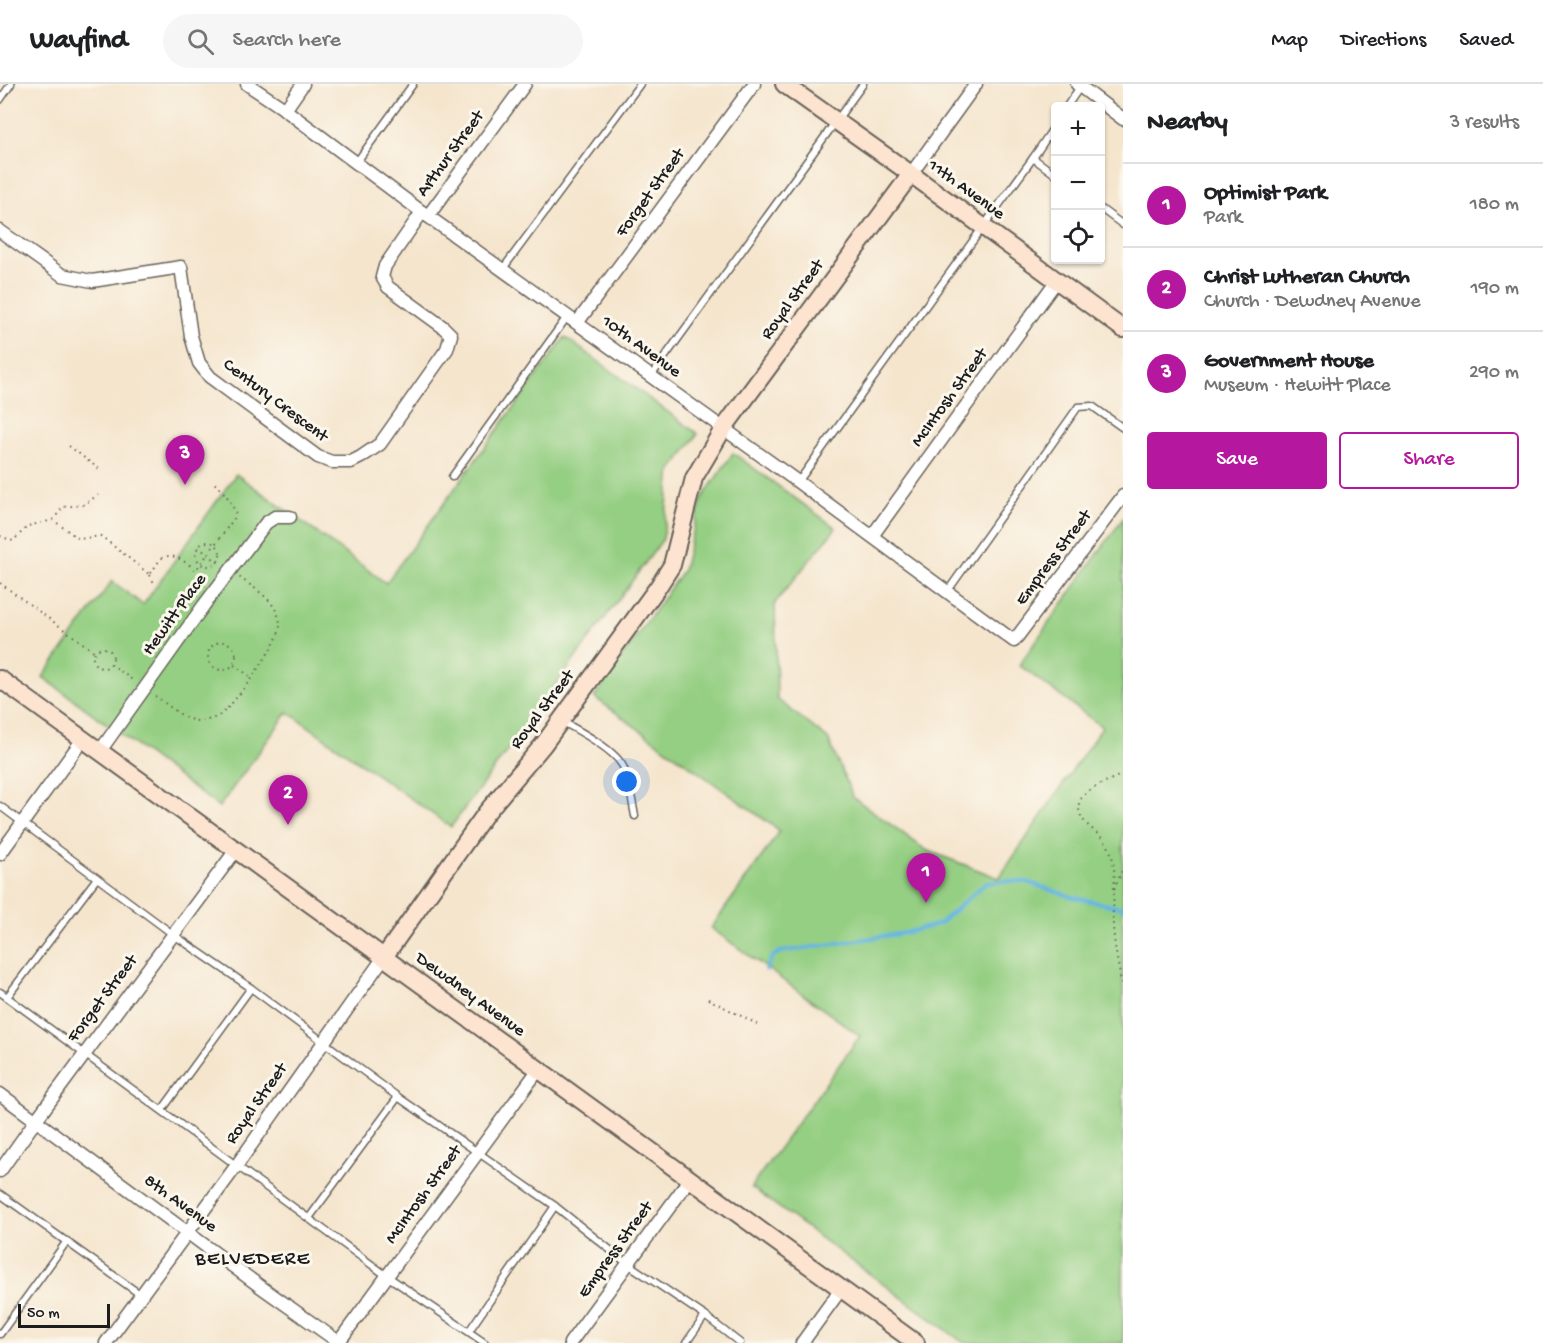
<!DOCTYPE html>
<meta charset="utf-8">
<style>
:root{--surface:#fff;--page:#f6f6f6;--text:#202124;--muted:#757577;--line:#e0e0e0;--accent:#b5179e}
body{margin:0;font-family:"Gochi Hand",sans-serif;background:var(--page);color:var(--text)}
.controls{position:absolute;right:18px;top:18px;display:grid;overflow:hidden;border-radius:6px;box-shadow:0 2px 4px #0004}
.controls button{width:54px;height:54px;display:grid;place-items:center;padding:0;border:0;border-bottom:2px solid var(--line);background:var(--surface);color:var(--text);font:30px sans-serif}
.scale{position:absolute;left:18px;bottom:15px;width:92px;box-sizing:border-box;padding-left:6px;border:3px solid #1c1c1c;border-top:0;font-size:16px;line-height:21px;white-space:nowrap;color:#1c1c1c;-webkit-text-stroke:4px #fbf7ec;paint-order:stroke}
.you{position:absolute;left:627px;top:698px;width:21px;height:21px;margin:-15px;border:4px solid #fff;border-radius:50%;background:#1a73e8;box-shadow:0 0 0 9px #1a73e833}
.badge{display:grid;place-items:center;width:39px;height:39px;border-radius:50%;background:var(--accent);color:#fff;font-size:20px;font-weight:700}
.pin{position:absolute;translate:-50% -50px;filter:drop-shadow(0 2px 3px #0008)}
.pin::after{content:'';position:absolute;top:32px;width:21px;height:18px;background:inherit;clip-path:polygon(0 0,100% 0,50% 100%)}
.list{margin:0;padding:0;list-style:none}
h2{display:flex;justify-content:space-between;align-items:center;height:78px;margin:0;padding:0 24px;font-size:26px}
h2 small{font-size:20px;font-weight:400;color:var(--muted)}
.list li{display:grid;grid-template-columns:39px 1fr auto;gap:18px;align-items:center;box-sizing:border-box;height:84px;padding:0 24px;border-top:2px solid var(--line)}
.list b{display:block;font-size:22px;white-space:nowrap}
.list p{margin:0;font-size:20px;white-space:nowrap;color:var(--muted)}
.list em{font-size:20px;font-style:normal;color:var(--muted)}
.actions{display:flex;gap:12px;padding:18px 24px}
.actions a{flex:1;padding:14px 0;border:2px solid var(--accent);border-radius:6px;text-align:center;font-size:21px;color:var(--accent)}
.actions .main{background:var(--accent);color:#fff}
.icon{flex:none;width:33px;height:33px;fill:none;stroke:currentColor;stroke-width:2;stroke-linecap:round;stroke-linejoin:round}
.map{position:relative;flex:none;width:1123px;height:1259px;overflow:hidden}
header{display:flex;align-items:center;gap:36px;box-sizing:border-box;height:84px;padding:0 30px;background:var(--surface);border-bottom:2px solid var(--line)}
header strong{font-size:28px}
nav{display:flex;gap:33px;margin-inline-start:auto;font-size:21px}
.search{width:420px;height:54px;background:var(--page);display:flex;align-items:center;gap:15px;box-sizing:border-box;padding:0 21px;border-radius:33px;color:var(--muted);font-size:22px}
main{display:flex}
aside{flex:1;background:var(--surface)}
.map>svg:first-child{display:block}
</style>
<header>
<strong>Wayfind</strong>
<div class="search"><svg class="icon" aria-label="search" viewBox="0 0 24 24"><circle cx="10" cy="10" r="6"/><path d="M15 15l6 6"/></svg>Search here</div>
<nav><a>Map</a><a>Directions</a><a>Saved</a></nav>
</header>
<main>
<div class="map">
<svg width="1123" height="1259" viewBox="0 0 1123 1259">
<rect width="100%" height="100%" fill="#fbf7ec"/>
<filter id="ink" filterUnits="userSpaceOnUse"><feTurbulence type="fractalNoise" baseFrequency=".0167" numOctaves="2"/><feDisplacementMap in="SourceGraphic" scale="12" xChannelSelector="R" yChannelSelector="G"/><feConvolveMatrix kernelMatrix="1 2 1 2 8 2 1 2 1" color-interpolation-filters="sRGB"/></filter>
<filter id="wash" filterUnits="userSpaceOnUse"><feTurbulence type="fractalNoise" baseFrequency=".008" numOctaves="4" result="noise"/><feDisplacementMap in="SourceGraphic" scale="24" xChannelSelector="R" yChannelSelector="G"/><feGaussianBlur stdDeviation="1.35" result="paint"/><feColorMatrix in="noise" values="0 0 0 0 0 0 0 0 0 0 0 0 0 0 0 0 0 1.4 0 .05"/><feComposite in="paint" operator="in"/></filter>
<g filter="url(#wash)">
<rect width="100%" height="100%" fill="#f5e5cd"/>
<g fill="#95cf83" stroke="#587650" stroke-width="1.5">
<path d="M565,253L698,350L671,387L663,455L451,743L288,628L219,723L43,593L112,497L143,521L236,390L386,499Z"/>
<path d="M733,369L836,444L775,519L777,615L828,655L853,713L926,766L999,794L1102,643L1019,581L1123,434V1259H964L751,1103L860,952L711,844L780,747L594,613L683,486L702,414Z"/>
</g>
<g fill="none" stroke-linecap="round" stroke-linejoin="round">
<path stroke="#66b6e1" stroke-width="4" d="M766,886L772,873L780,868L905,849L939,840L986,799L1006,797L1027,798L1072,813L1123,824"/>
</g>
</g>
<g filter="url(#ink)">
<g fill="none" stroke-linecap="round" stroke-linejoin="round">
<defs>
<g id="lane">
<path d="M0,16L11,0"/>
<path d="M1067,22L1080,3"/>
<path d="M1033,74L1056,91"/>
<path d="M356,79L413,0"/>
<path d="M1100,124L1123,141"/>
<path d="M502,186L640,0"/>
<path d="M651,292L863,0"/>
<path d="M452,393L567,233"/>
<path d="M798,398L1033,74L1056,40"/>
<path d="M947,508L1078,323L1092,322L1123,344"/>
<path d="M561,637C578,646 618,667 624,685C630,700 632,717 635,732"/>
<path d="M0,722L174,851L251,904L398,1013L555,1122L628,1180L705,1232L740,1259"/>
<path d="M0,908L387,1192L485,1259"/>
<path d="M7,913L97,794"/>
<path d="M162,1026L251,904"/>
<path d="M0,1110L141,1211"/>
<path d="M309,1134L398,1013"/>
<path d="M469,1247L555,1122"/>
<path d="M0,1250L67,1157"/>
<path d="M686,1259L705,1232"/>
</g>
<g id="street">
<path d="M247,0L280,22L422,128L798,398L1014,557L1123,412"/>
<path d="M1077,0L1123,35"/>
<path d="M285,26L303,0"/>
<path d="M911,90L976,0"/>
<path d="M428,132L525,0"/>
<path d="M0,147L62,191L92,197L181,183L191,252L199,279L210,293L318,373L332,378H351L361,373L380,360L447,265L451,251L443,243L388,203L382,193L385,182L422,128"/>
<path d="M577,239L754,0"/>
<path d="M872,452L1057,196"/>
<path d="M100,667L204,521L266,439L275,433H290"/>
<path d="M0,770L83,655"/>
<path d="M0,1010L261,1203L340,1259"/>
<path d="M0,1087L36,1036L236,766"/>
<path d="M106,1259L237,1081L384,873"/>
<path d="M338,1259L539,985"/>
<path d="M570,1259L690,1095"/>
<path d="M802,1259L841,1205"/>
</g>
<g id="secondary">
<path d="M784,0L911,90L1123,245"/>
<path d="M0,595L916,1259"/>
<path d="M384,873L486,729L543,661L658,503L672,481L694,394L723,345L911,90"/>
</g>
</defs>
<use href="#lane" stroke="#68625a" stroke-width="9"/>
<use href="#street" stroke="#68625a" stroke-width="15"/>
<use href="#secondary" stroke="#68625a" stroke-width="20"/>
<g stroke="#68625a" stroke-width="2" stroke-dasharray="1.5 4.5" stroke-linecap="butt">
<path d="M69,362L99,385"/>
<path d="M53,436L63,423L83,421L98,411"/>
<path d="M0,452L13,457L28,442L53,436L79,455L101,452L150,491C153,486 157,479 161,475C172,466 188,480 196,486L236,432C233,419 224,407 213,398"/>
<circle cx="208" cy="470" r="12"/>
<path d="M198,463L219,479"/>
<path d="M150,491L155,501"/>
<path d="M0,499L95,568"/>
<circle cx="222" cy="572" r="14"/>
<circle cx="103" cy="574" r="10"/>
<path d="M111,580L135,598"/>
<path d="M234,581L251,593"/>
<path d="M155,612C166,619 185,637 198,637C205,637 213,635 220,631C232,623 269,571 275,557C278,552 280,545 280,540C278,517 255,505 239,493"/>
<path d="M1123,690C1111,696 1081,706 1079,720C1077,742 1102,747 1109,764C1119,786 1112,813 1113,837C1113,860 1120,887 1123,910"/>
<path d="M1114,805L1123,785"/>
<path d="M708,915L757,940"/>
</g>
<use href="#lane" stroke="#fff" stroke-width="6"/>
<use href="#street" stroke="#fff" stroke-width="12"/>
<use href="#secondary" stroke="#fde4d0" stroke-width="16"/>
</g>
</g>
<g text-anchor="middle" dominant-baseline="central" stroke-width="6" stroke-linejoin="round" paint-order="stroke">
<g font-size="18" fill="#1c1c1c" stroke="#fbf7ec">
<text transform="translate(451 70) rotate(-54)">Arthur Street</text>
<text transform="translate(966 106) rotate(36)">11th Avenue</text>
<text transform="translate(651 109) rotate(-54)">Forget Street</text>
<text transform="translate(793 216) rotate(-54)">Royal Street</text>
<text transform="translate(641 263) rotate(36)">10th Avenue</text>
<text transform="translate(950 314) rotate(-54)">McIntosh Street</text>
<text transform="translate(275 317) rotate(37)">Century Crescent</text>
<text transform="translate(1054 474) rotate(-53)">Empress Street</text>
<text transform="translate(175 531) rotate(-54)">Hewitt Place</text>
<text transform="translate(543 626) rotate(-53)">Royal Street</text>
<text transform="translate(470 911) rotate(36)">Dewdney Avenue</text>
<text transform="translate(103 915) rotate(-53)">Forget Street</text>
<text transform="translate(257 1020) rotate(-55)">Royal Street</text>
<text transform="translate(424 1111) rotate(-54)">McIntosh Street</text>
<text transform="translate(180 1120) rotate(36)">8th Avenue</text>
<text transform="translate(616 1166) rotate(-54)">Empress Street</text>
</g>
<g font-size="20" letter-spacing="1.5" fill="#1c1c1c" stroke="#fbf7ec">
<text x="253" y="1176">BELVEDERE</text>
</g>
</g>
</svg>
<div class="controls">
<button>+</button>
<button>−</button>
<button><svg class="icon" aria-label="locate" viewBox="0 0 24 24"><circle cx="12" cy="12" r="6"/><path d="M12 2v4M12 18v4M2 12h4M18 12h4"/></svg></button>
</div>
<div class="scale">50 m</div>
<div class="you"></div>
<div class="pin badge" style="left:926px;top:819px">1</div>
<div class="pin badge" style="left:288px;top:741px">2</div>
<div class="pin badge" style="left:185px;top:401px">3</div>
</div>
<aside>
<h2>Nearby<small>3 results</small></h2>
<ul class="list">
<li><span class="badge">1</span><div><b>Optimist Park</b><p>Park</p></div><em>180 m</em></li>
<li><span class="badge">2</span><div><b>Christ Lutheran Church</b><p>Church · Dewdney Avenue</p></div><em>190 m</em></li>
<li><span class="badge">3</span><div><b>Government House</b><p>Museum · Hewitt Place</p></div><em>290 m</em></li>
</ul>
<div class="actions"><a class="main">Save</a><a>Share</a></div>
</aside>
</main>
